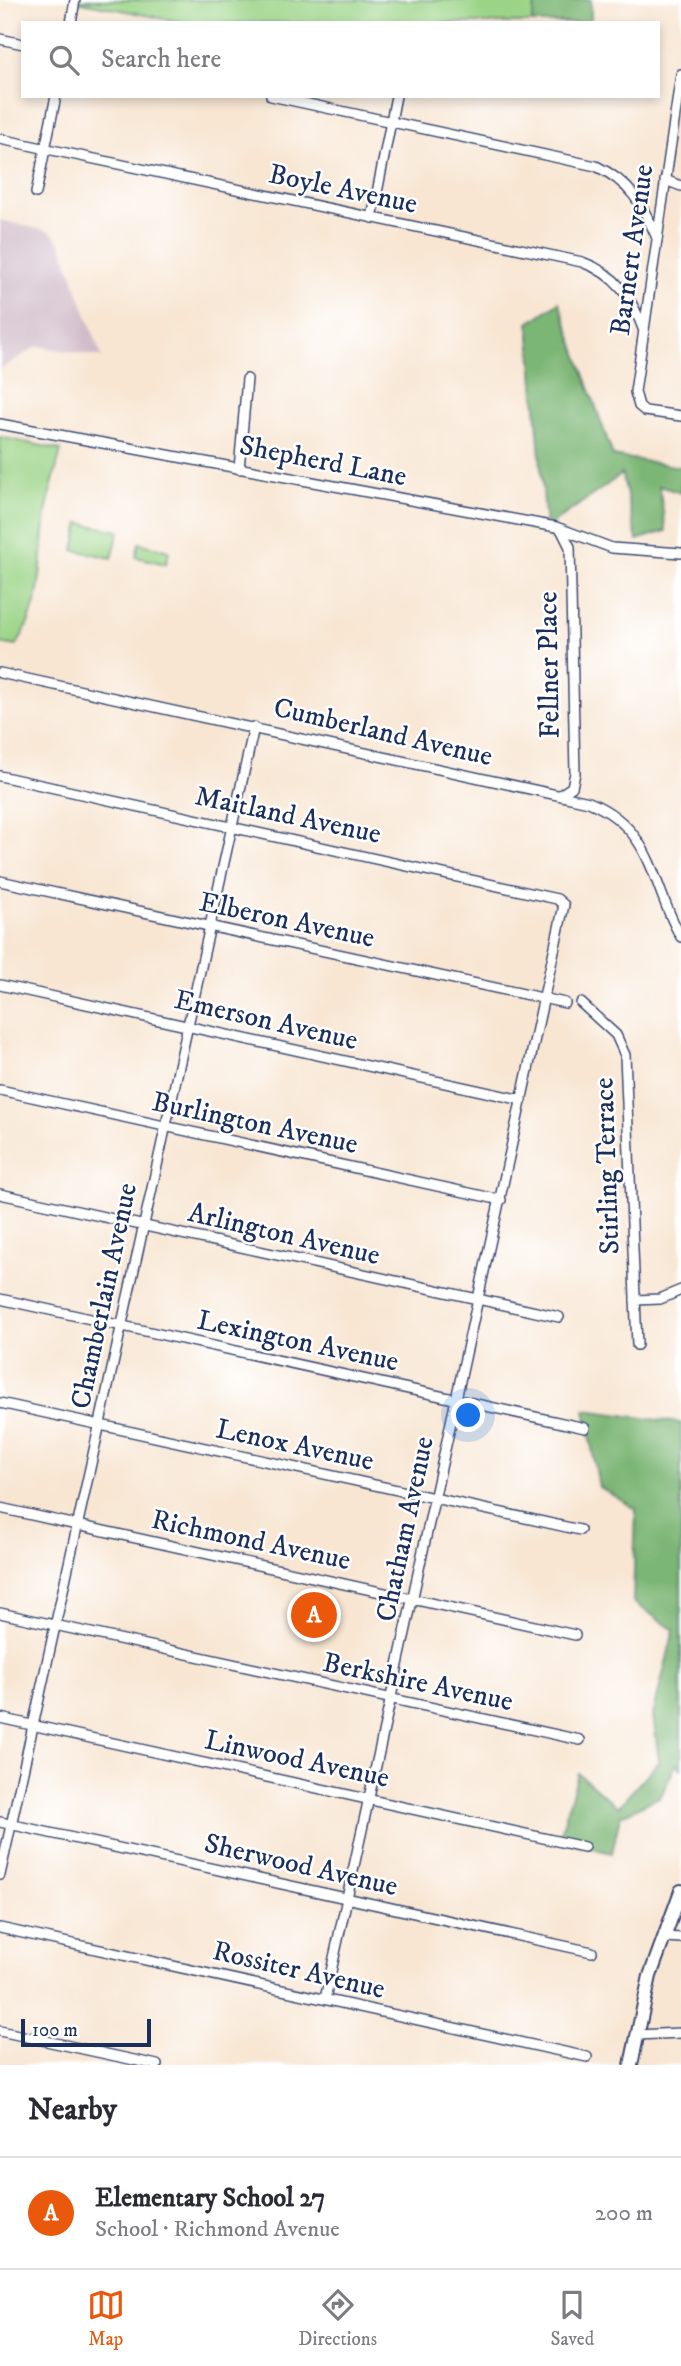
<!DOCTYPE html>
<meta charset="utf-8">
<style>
:root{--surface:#fff;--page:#f7f7f7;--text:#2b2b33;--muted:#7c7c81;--line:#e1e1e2;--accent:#ea580c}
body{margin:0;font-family:"IM FELL DW Pica",serif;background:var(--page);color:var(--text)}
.scale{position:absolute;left:21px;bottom:18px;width:130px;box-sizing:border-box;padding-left:7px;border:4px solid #1b2f5e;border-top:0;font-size:19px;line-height:24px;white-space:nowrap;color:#1b2f5e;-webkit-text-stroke:5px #fff;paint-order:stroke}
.you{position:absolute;left:469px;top:1416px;width:24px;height:24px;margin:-18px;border:5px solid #fff;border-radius:50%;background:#1a73e8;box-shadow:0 0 0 10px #1a73e833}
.badge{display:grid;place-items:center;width:46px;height:46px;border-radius:50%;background:var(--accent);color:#fff;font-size:23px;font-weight:700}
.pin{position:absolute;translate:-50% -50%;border:4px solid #fff;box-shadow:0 2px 7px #0006}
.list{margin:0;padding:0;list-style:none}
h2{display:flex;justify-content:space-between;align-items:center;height:91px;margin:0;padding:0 28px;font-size:30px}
h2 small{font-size:23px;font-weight:400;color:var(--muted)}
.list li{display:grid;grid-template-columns:46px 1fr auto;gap:21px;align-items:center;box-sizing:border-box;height:112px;padding:0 28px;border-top:2px solid var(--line)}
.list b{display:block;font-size:26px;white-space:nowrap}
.list p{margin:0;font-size:23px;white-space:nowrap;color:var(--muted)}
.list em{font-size:23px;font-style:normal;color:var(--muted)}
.icon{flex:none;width:38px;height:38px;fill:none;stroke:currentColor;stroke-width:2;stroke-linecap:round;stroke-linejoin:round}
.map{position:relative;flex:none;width:681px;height:2065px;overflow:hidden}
.search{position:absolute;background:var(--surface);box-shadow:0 4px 10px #0003;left:21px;right:21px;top:21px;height:77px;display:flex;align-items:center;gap:18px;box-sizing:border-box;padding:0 24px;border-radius:0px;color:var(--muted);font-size:26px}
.sheet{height:203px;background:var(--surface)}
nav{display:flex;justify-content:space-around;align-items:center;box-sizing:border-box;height:98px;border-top:2px solid var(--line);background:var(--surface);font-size:19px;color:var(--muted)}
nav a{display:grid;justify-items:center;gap:4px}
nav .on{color:var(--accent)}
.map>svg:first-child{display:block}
</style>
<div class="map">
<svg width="681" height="2065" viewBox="0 0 681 2065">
<rect width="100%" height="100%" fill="#fff"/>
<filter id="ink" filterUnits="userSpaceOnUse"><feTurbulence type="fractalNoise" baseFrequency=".0143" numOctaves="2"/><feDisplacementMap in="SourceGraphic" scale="14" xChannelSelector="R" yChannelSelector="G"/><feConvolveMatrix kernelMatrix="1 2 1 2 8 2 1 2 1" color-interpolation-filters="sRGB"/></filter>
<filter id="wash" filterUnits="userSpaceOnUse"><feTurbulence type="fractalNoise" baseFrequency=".00686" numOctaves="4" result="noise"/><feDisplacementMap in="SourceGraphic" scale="28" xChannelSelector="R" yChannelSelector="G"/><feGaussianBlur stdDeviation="1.57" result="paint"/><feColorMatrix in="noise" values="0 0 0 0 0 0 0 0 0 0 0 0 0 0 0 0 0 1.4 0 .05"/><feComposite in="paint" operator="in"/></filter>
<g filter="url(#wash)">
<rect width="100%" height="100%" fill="#f8e6d3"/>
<path fill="#d1bdca" d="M0,220L51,232L61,244L102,357L38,346L2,368L0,377Z"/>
<g fill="#9bd487" stroke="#5b8272" stroke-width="2">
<path d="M72,0H536L532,23H185Z"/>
<path d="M0,437L61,450C56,471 49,493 46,514C39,566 45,599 16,646L0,643Z"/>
<path d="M80,523L119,531L112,558L74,550Z"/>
<path d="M139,543L169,551L166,564L136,557Z"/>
</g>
<g fill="#7cb674" stroke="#4c7269" stroke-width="2">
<path d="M536,0H591V23H532Z"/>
<path d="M559,302L613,456L681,467V493L659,486L666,531L637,540L622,474L546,528L529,323Z"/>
<path d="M585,1410L681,1423V1769L676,1764L661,1796L620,1816L612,1853L559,1840L578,1773L618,1807L659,1761L653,1715L674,1630L633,1602L636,1509L599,1487Z"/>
</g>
</g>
<g filter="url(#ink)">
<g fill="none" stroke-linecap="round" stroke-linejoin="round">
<defs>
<g id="street">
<path d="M71,23L75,0"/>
<path d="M0,39L23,44"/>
<path d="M681,74L635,392L639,406L645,411L681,416"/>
<path d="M271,96L596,166C630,182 643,205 657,238"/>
<path d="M0,139L582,262C616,274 632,298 644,331"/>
<path d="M665,180L681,186"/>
<path d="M36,193L56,96"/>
<path d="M372,218L396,96"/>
<path d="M0,424L556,527L612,548L681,553"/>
<path d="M239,469L247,379"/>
<path d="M0,673L589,802C655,830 650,883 681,937"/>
<path d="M0,776L557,899L564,905L325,1999"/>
<path d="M560,795L572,787L575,773L570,547L561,529"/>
<path d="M0,881L565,1003"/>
<path d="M0,985L522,1100"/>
<path d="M581,1003L616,1035L625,1055L637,1345"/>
<path d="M0,1090L501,1200"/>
<path d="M0,1194L559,1317"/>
<path d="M0,1299L585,1428"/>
<path d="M635,1300L660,1299L681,1290"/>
<path d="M0,1403L580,1530"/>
<path d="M0,1508L575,1635"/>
<path d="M0,1613L580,1740"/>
<path d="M0,1718L584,1847"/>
<path d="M0,1822L592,1952"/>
<path d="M0,1875L254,727"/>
<path d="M0,1928L587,2057"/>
<path d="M664,1937L681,1938"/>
<path d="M0,2031L157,2065"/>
<path d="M636,2035L681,2033"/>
</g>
<path id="secondary" d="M631,2065L650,1976L681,1891"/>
</defs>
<use href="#street" stroke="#3c4a70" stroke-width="12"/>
<use href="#secondary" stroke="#3c4a70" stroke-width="16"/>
<use href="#street" stroke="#fff" stroke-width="9"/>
<use href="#secondary" stroke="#fff" stroke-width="12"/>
</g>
</g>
<g text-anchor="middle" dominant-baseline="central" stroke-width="5" stroke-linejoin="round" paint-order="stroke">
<g font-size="28" fill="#1b2f5e" stroke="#fff">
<text transform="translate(343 189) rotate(12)">Boyle Avenue</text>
<text transform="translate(632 250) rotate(-82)">Barnert Avenue</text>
<text transform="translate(323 461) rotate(11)">Shepherd Lane</text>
<text transform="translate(549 665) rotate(-91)">Fellner Place</text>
<text transform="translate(383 732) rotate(13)">Cumberland Avenue</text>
<text transform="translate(288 815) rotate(12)">Maitland Avenue</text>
<text transform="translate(287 920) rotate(12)">Elberon Avenue</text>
<text transform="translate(266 1020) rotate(13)">Emerson Avenue</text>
<text transform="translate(255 1123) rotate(12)">Burlington Avenue</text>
<text transform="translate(607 1166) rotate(-92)">Stirling Terrace</text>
<text transform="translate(284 1234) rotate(13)">Arlington Avenue</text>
<text transform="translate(104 1296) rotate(-78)">Chamberlain Avenue</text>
<text transform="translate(298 1341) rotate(12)">Lexington Avenue</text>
<text transform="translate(295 1445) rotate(12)">Lenox Avenue</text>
<text transform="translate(405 1529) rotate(-78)">Chatham Avenue</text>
<text transform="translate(251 1540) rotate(12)">Richmond Avenue</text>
<text transform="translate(418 1682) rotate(12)">Berkshire Avenue</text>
<text transform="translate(297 1759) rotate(12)">Linwood Avenue</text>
<text transform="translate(301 1865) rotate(13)">Sherwood Avenue</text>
<text transform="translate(299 1970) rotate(13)">Rossiter Avenue</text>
</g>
</g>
</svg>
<div class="scale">100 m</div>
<div class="you"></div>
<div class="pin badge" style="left:314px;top:1615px">A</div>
<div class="search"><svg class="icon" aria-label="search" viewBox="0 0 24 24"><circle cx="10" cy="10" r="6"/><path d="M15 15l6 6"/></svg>Search here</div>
</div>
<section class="sheet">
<h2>Nearby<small></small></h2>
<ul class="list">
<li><span class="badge">A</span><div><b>Elementary School 27</b><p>School · Richmond Avenue</p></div><em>200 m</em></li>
</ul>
</section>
<nav>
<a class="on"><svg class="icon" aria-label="map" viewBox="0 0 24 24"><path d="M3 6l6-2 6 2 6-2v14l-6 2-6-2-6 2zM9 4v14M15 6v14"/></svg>Map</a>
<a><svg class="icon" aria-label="directions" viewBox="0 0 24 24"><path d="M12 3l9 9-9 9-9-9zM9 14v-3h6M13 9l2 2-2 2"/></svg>Directions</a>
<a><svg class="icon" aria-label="saved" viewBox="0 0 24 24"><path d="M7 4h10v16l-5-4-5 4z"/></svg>Saved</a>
</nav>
